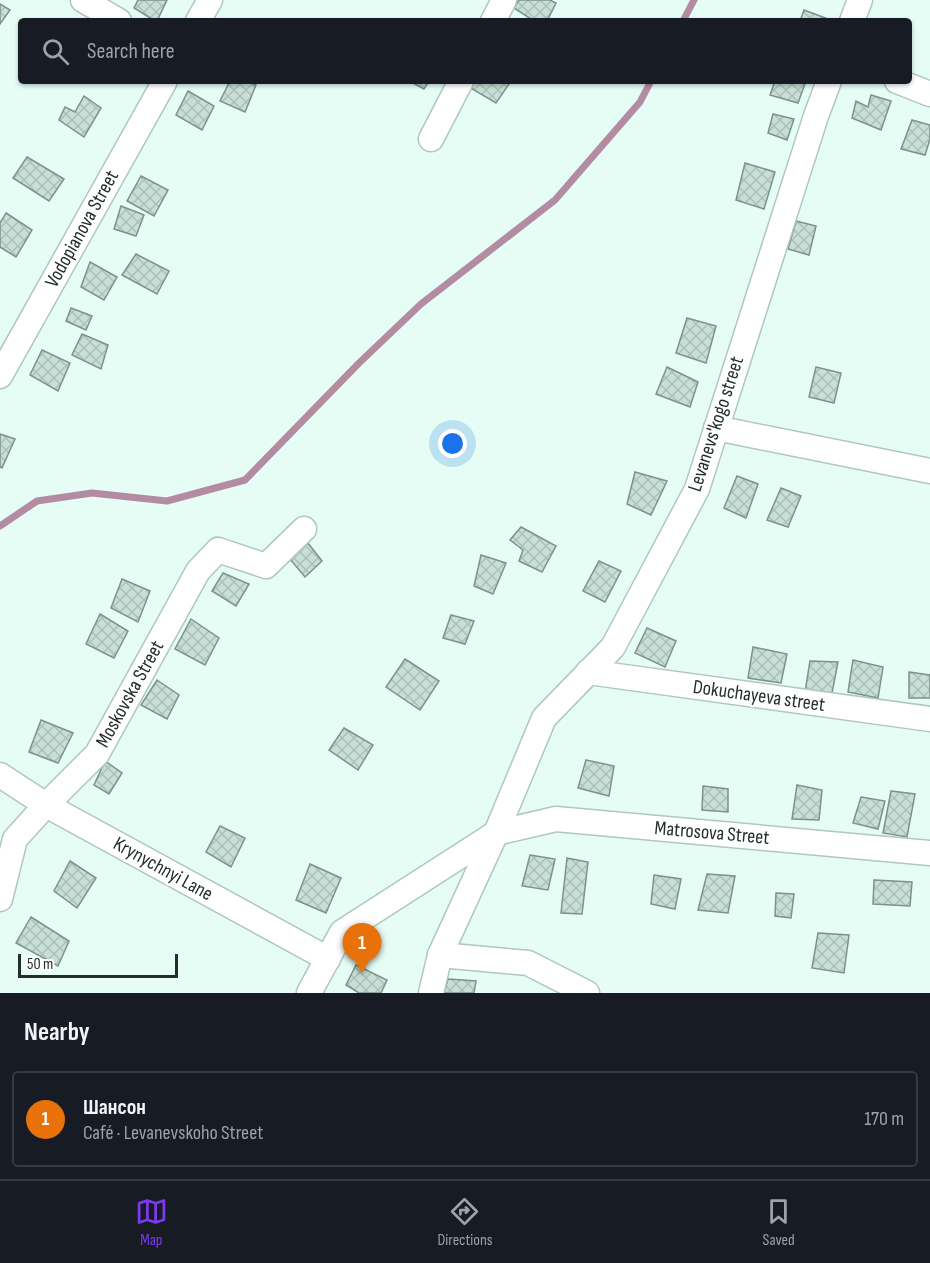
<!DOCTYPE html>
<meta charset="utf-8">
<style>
:root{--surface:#171b24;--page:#242831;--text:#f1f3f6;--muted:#9ea1a6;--line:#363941;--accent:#7c3aed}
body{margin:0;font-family:"Sofia Sans Condensed",sans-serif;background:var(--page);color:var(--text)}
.scale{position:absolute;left:18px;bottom:15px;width:160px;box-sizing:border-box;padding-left:6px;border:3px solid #242e2a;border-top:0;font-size:16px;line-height:21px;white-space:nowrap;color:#242e2a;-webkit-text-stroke:4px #fff;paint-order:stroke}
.you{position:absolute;left:453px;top:444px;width:21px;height:21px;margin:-15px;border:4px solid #fff;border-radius:50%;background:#1a73e8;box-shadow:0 0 0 9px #1a73e833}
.badge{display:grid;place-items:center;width:39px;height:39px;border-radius:50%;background:var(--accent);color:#fff;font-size:20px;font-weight:700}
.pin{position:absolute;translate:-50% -50px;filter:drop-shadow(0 2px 3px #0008)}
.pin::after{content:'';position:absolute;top:32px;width:21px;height:18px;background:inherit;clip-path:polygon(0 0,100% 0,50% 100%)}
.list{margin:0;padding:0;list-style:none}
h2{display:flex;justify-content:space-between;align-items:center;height:78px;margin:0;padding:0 24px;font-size:26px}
h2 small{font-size:20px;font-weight:400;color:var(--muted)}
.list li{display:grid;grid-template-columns:39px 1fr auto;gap:18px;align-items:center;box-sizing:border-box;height:96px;margin:0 12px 12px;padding:0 12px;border:2px solid var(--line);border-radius:6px}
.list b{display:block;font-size:22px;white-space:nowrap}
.list p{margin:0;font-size:20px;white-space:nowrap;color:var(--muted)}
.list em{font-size:20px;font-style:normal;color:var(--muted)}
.icon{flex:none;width:33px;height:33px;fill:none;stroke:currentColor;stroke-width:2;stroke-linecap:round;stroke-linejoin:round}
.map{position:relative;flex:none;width:930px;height:993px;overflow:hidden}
.search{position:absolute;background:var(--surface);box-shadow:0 2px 4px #0004;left:18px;right:18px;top:18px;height:66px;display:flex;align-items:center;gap:15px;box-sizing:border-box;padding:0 21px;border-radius:6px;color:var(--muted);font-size:22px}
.sheet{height:186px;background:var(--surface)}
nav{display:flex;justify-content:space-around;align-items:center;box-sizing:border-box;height:84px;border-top:2px solid var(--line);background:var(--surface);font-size:16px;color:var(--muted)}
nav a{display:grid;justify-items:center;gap:3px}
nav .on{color:var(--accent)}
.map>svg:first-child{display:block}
</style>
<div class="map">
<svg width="930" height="993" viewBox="0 0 930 993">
<defs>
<pattern id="building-cross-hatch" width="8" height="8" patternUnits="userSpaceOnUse" patternTransform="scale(1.5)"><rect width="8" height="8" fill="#c8dfd7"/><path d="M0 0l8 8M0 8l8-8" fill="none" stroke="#acc0b9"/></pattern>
</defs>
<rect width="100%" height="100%" fill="#e5fdf4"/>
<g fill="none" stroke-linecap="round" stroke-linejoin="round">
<g stroke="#b38ca4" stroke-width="7">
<path d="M683,21L694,0"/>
<path d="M0,526L37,501L92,493L167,501L245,480L359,363L421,304L555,200L640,102L651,81"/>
</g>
</g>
<g fill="url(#building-cross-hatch)" stroke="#7c928b" stroke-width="1.5">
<path d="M138,0H167L157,21H155L134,8Z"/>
<path d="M519,0H550L556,3L547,21H534L514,8Z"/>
<path d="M0,4L10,10L0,24Z"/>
<path d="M804,10L828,19L827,21H800Z"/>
<path d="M230,81H246L256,85L245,112L220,101Z"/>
<path d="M409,81H429L424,89Z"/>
<path d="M472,81H511L496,103L469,87Z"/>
<path d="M775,81H806L798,103L770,95Z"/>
<path d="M188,91L214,106L202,130L176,115Z"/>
<path d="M871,95L891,101L881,130L852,118L856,101L868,107Z"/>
<path d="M84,96L101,108L84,137L59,120L65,107L75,112Z"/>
<path d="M773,114L794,119L787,140L768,133Z"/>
<path d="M912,120L930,125V139L925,155L901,149Z"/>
<path d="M27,157L64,179L49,201L13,178Z"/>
<path d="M745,163L775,172L764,209L736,200Z"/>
<path d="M141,176L168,190L154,216L127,201Z"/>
<path d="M121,206L144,215L136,236L114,229Z"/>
<path d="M6,213L32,230L16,257L0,247V223Z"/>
<path d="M796,221L816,226L809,255L788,249Z"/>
<path d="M136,254L169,271L157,294L122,275Z"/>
<path d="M90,262L117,277L104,300L81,287Z"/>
<path d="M71,308L92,316L86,330L66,321Z"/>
<path d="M687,318L716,326L706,363L676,353Z"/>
<path d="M82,334L108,345L101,369L72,355Z"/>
<path d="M42,350L70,363L58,391L30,375Z"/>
<path d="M667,367L698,382L690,407L656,394Z"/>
<path d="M816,367L841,373L834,403L809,397Z"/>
<path d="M0,434L15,439L2,468L0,467Z"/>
<path d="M635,472L667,481L651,515L627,504Z"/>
<path d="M737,476L758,484L746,518L724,508Z"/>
<path d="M781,488L801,496L788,527L767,520Z"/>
<path d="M521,527L556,546L542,572L519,561L523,550L510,540Z"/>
<path d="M304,538L322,561L305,577L285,553Z"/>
<path d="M481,555L506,563L493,594L474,586Z"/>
<path d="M599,561L621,571L605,602L583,591Z"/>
<path d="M223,573L249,584L236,606L212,591Z"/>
<path d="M122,579L150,591L138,622L111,608Z"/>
<path d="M100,614L128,631L114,658L86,644Z"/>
<path d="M451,615L474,621L465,644L443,638Z"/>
<path d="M191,619L219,638L205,665L175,649Z"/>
<path d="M647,628L676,641L665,667L635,653Z"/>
<path d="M753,647L787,654L781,683L748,678Z"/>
<path d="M405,659L439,681L420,710L386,687Z"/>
<path d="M853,660L883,667L878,698L848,692Z"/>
<path d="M810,661L838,662L832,693L805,692Z"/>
<path d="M909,672L930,675V698H909Z"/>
<path d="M157,680L179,695L167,719L141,705Z"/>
<path d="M41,720L73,733L58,763L29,752Z"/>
<path d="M344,728L373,745L358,770L329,750Z"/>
<path d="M586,760L614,766L609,796L578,788Z"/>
<path d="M105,761L122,773L109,794L94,785Z"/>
<path d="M797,785L822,790L819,820L792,819Z"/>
<path d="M703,786L728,789V812L702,810Z"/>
<path d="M891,791L915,794L907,837L883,833Z"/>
<path d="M861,797L885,801L878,829L853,823Z"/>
<path d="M220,826L245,838L231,867L206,852Z"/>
<path d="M530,855L555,859L548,890L522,886Z"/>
<path d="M567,858L588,862L582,914L561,913Z"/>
<path d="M70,861L96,878L77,908L54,891Z"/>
<path d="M310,864L341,878L326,913L296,900Z"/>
<path d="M707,874L735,876L728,913L698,910Z"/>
<path d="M654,875L681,879L675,909L651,904Z"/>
<path d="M874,880L912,882L910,906L873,904Z"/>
<path d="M776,893L794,894L791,918L775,916Z"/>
<path d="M31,917L69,941L58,966L16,943Z"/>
<path d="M818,933L849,935L844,973L812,968Z"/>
<path d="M356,965L387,980L381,993H359L346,985Z"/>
<path d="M448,979L476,981L474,993H444Z"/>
</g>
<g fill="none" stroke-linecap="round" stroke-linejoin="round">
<defs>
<g id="street">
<path d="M83,0L119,21"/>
<path d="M198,21L210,0"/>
<path d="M493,21L504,0"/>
<path d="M852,21L860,0"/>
<path d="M897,81L930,94"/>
<path d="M431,139L461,81"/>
<path d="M0,376L165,81"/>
<path d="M716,428L930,471"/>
<path d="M588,672L930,719"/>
<path d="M0,775L46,805L328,959"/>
<path d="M0,899L15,839L46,805L97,754L198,571L218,550L266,566L304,529"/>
<path d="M440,955L528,963L587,993"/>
<path d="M309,993L342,932L496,833L556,819L930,853"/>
<path d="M431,993L440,955L496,833L544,718L613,647L697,489L816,116L829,81"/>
</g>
</defs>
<use href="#street" stroke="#b0c7bf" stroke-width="27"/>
<use href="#street" stroke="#fff" stroke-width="24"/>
</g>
<g text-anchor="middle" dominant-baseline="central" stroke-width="5" stroke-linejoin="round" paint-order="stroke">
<g font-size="20" fill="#242e2a" stroke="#fff">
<text transform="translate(82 229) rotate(-61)">Vodopianova Street</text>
<text transform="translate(716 424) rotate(-72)">Levanevs'kogo street</text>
<text transform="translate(130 694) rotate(-61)">Moskovska Street</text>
<text transform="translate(759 696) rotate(8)">Dokuchayeva street</text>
<text transform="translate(712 833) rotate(5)">Matrosova Street</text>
<text transform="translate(163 869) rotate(29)">Krynychnyi Lane</text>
</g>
</g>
</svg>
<div class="scale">50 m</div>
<div class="you"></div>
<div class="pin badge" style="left:362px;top:973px;background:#e8710a">1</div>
<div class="search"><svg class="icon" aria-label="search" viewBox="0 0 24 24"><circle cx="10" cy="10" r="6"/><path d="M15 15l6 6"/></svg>Search here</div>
</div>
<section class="sheet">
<h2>Nearby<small></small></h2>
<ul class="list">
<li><span class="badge" style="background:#e8710a">1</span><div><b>Шансон</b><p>Café · Levanevskoho Street</p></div><em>170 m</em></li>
</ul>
</section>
<nav>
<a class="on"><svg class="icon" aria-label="map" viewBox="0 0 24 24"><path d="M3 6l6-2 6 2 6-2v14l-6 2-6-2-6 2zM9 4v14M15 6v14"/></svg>Map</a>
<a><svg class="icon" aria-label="directions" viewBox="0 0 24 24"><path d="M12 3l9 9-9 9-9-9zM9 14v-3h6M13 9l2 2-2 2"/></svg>Directions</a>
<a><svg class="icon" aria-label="saved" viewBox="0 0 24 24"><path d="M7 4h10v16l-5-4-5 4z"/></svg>Saved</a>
</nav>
